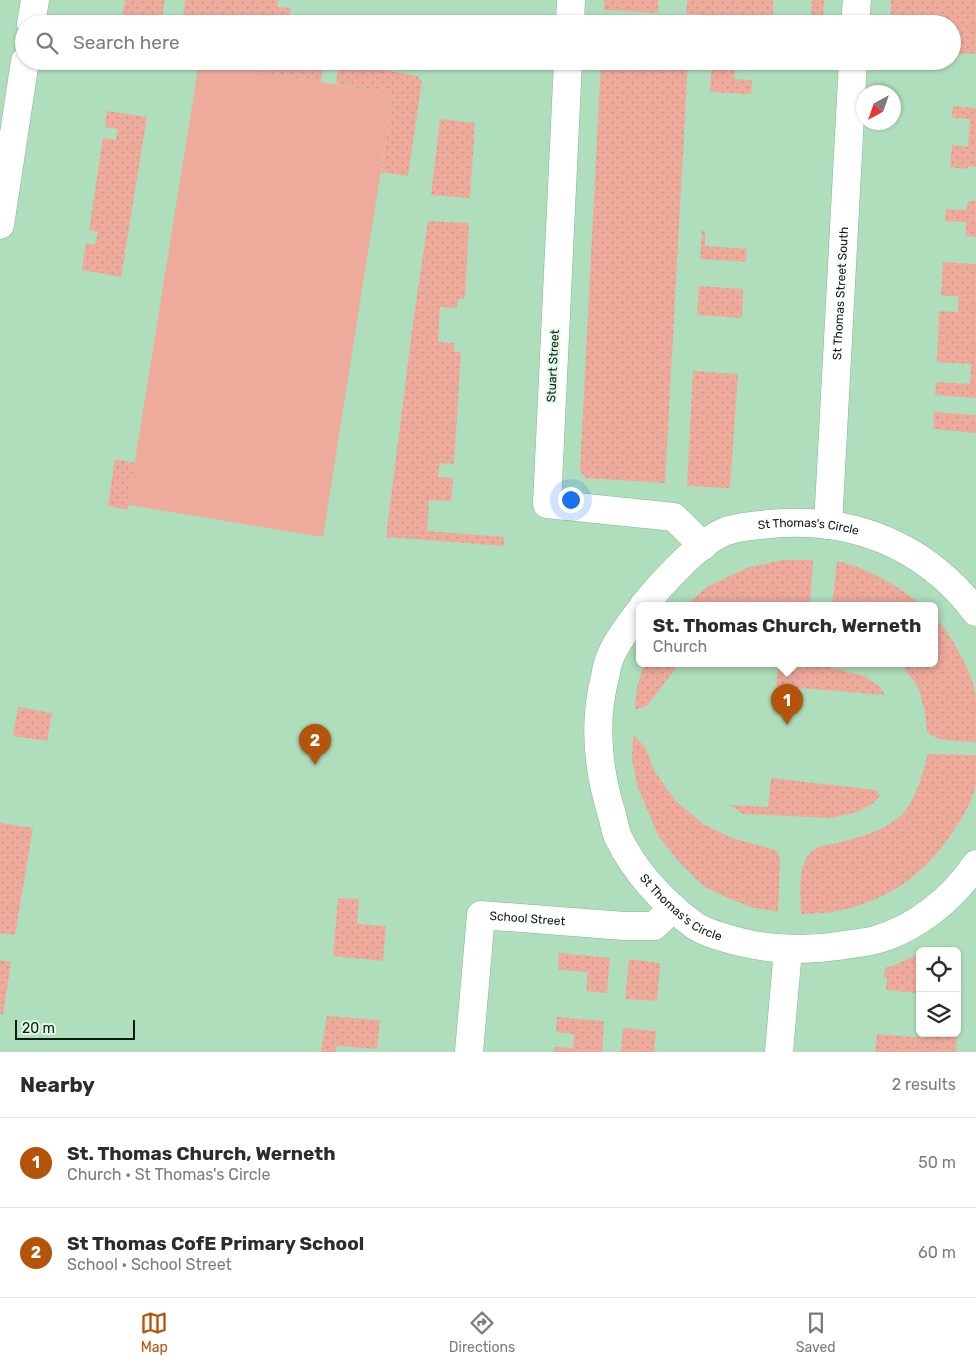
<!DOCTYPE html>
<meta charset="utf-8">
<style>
:root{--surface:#fff;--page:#f7f7f7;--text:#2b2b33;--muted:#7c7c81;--line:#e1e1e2;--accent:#b45309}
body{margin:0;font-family:Rubik,sans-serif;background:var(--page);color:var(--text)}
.controls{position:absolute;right:15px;bottom:15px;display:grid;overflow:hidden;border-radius:8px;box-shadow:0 1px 4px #0004}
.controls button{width:45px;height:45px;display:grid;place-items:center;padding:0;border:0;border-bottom:1px solid var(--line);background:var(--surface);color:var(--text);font:25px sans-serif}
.compass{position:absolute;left:856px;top:85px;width:45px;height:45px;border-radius:50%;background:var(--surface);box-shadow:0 1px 4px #0004;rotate:220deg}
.scale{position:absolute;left:15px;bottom:12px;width:120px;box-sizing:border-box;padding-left:5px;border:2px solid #081a0e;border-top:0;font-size:14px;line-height:18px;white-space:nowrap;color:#081a0e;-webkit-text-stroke:4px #e1f9e7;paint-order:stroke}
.you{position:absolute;left:570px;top:499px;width:18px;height:18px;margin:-12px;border:4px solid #fff;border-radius:50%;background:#1a73e8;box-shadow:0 0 0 8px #1a73e833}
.badge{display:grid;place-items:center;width:32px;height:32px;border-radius:50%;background:var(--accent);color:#fff;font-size:16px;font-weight:700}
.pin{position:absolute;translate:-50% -41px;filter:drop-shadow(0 1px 2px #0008)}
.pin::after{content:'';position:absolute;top:26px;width:18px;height:15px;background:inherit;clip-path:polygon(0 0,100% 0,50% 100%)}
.popup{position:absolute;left:636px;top:602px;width:302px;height:65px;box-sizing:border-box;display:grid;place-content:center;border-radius:8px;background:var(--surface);filter:drop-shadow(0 1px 4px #0005);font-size:16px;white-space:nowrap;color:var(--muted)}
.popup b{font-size:19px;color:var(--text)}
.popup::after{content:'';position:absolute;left:50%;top:100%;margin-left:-10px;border:10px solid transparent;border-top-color:var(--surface)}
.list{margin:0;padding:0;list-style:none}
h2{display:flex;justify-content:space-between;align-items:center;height:65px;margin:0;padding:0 20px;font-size:21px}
h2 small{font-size:16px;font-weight:400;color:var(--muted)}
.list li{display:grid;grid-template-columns:32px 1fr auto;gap:15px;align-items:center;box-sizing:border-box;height:90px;padding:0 20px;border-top:1px solid var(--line)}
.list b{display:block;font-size:19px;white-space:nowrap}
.list p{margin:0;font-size:16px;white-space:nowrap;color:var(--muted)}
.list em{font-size:16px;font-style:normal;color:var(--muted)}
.icon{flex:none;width:28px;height:28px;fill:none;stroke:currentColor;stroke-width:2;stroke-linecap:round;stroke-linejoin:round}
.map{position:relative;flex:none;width:976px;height:1052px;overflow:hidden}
.search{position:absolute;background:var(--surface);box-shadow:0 1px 4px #0004;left:15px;right:15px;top:15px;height:55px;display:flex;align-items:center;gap:12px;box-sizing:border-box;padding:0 18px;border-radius:28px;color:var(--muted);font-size:19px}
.sheet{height:245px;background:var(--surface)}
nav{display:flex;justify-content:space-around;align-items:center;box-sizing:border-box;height:70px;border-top:1px solid var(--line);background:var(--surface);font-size:14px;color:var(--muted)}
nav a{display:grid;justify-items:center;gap:2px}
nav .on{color:var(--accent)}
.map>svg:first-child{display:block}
</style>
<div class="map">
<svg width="976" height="1052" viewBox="0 0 976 1052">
<defs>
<pattern id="grass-dots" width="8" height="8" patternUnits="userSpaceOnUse" patternTransform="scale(1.25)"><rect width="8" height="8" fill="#eeab9c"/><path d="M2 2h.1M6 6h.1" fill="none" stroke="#cb9385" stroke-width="1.8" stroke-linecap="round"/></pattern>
</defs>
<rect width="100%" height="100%" fill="#afdebc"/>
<g fill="url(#grass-dots)">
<path d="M125,0H165L161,24H121Z"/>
<path d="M185,0H278L277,7L291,8L288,24H182Z"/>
<path d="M604,0H658V13L604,10Z"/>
<path d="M687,0H773V18L686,14Z"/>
<path d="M808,0H824L823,20H811L812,0Z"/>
<path d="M891,0H976V54L952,53V24H890Z"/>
<path d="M190,61H324L321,82Z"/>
<path d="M339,61L417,76L422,81L408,176L381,172L393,94L336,84Z"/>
<path d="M601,61H688L665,483L585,478L580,470Z"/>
<path d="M712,61H752V65H735L734,79L752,80L751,94L710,92Z"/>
<path d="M953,106L976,108V167L968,166L967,169L950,167L952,145L968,147L970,119L952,118Z"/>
<path d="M107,111L147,117L121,277L82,270L86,243L95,245L98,232L89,230L103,138L116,140L118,129L105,127Z"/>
<path d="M440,119L475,123L470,198L431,195Z"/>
<path d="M968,201H976V237L966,236V222L945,221L946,209L967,210Z"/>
<path d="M428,221L469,223L465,298L458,299L457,308L440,307L438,342L454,343V352H461L454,464L440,463L438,477L453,478L451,501L429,500L427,531L504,537V546L386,537L413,323Z"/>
<path d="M702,231H705V246L747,249L746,262L700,259Z"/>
<path d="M943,262L976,264V398L935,395L936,382L970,384L971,364L937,362L939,311L958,312V296H941Z"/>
<path d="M699,286L743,289L742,318L697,315Z"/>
<path d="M693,371L738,374L730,488L687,486Z"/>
<path d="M934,412L976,415V433L933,429Z"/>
<path d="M115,459L135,463L127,510L108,506Z"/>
<path d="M782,560H813L810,606H685L707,587L746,568Z"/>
<path d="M837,561C869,569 897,584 922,606H832Z"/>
<path d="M935,617C952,637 971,669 976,695C976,710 976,727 976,742C960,741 939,743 927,732L925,712L918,687L901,664H934Z"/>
<path d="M645,664H679L647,706L635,710C635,693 638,679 645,664Z"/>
<path d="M779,664H816L864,676L880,687L885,695L776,686Z"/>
<path d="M18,707L52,713L47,741L13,736Z"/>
<path d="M633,734L645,747L655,772L675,800L703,824L732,838L776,850L780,859L778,912L751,907L726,897L703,886L680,863L659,837L638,788L632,760Z"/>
<path d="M928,754L976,755C976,764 976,773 976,782C974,799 962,819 952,833C924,876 883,904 831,912C822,914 811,913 801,914C801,895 797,870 809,854C815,846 828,845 837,843C857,838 880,832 897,819C914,807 923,773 928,754Z"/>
<path d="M771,778L876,790L880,796L872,804L857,812L831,818L743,814L730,805L768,807Z"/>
<path d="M0,823L33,828L15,935L0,933Z"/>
<path d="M338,898L359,899L357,924L386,926L383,961L333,956Z"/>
<path d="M559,953L610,958L607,993L586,991L588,972L558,970Z"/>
<path d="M920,953V981H918L917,993L886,990L887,977H884L885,968L893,966Z"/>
<path d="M629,959L660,963L657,1001L625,999Z"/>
<path d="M0,960L11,962L3,1015L0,1014Z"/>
<path d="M327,1016L380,1020L377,1049L337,1046L336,1052H321Z"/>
<path d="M557,1017L604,1021L602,1052H553L554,1047L573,1048L574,1034L556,1032Z"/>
<path d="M623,1028L656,1031L654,1052H621Z"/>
<path d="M927,1033H957L956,1052H875L877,1034L927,1038Z"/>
</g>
<path fill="#eeab9c" d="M199,62L393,94L323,537L128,505Z"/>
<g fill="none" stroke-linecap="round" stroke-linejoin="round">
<defs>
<g id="street">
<path d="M31,24L35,0"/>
<path d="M570,24L571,0"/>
<path d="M855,24L857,0"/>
<path d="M568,61L547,504L674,517L703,546"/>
<path d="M0,225L25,61"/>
<path id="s1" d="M828,525L853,61"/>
<path id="s2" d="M643,606C660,585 699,542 724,532C738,526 754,526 769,524C852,516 925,545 976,612"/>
<path id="s3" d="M640,611C629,625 618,640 611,655C608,662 606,670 605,677C593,723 598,770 612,815C614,822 615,830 618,837C635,872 663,902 694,925C707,934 726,938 740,942C773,950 805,951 838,946C850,944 863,943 875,940C916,929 953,898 976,864"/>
<path id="s4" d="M469,1052L481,915L624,926H654L673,908"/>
<path d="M779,1052L788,950"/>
</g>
</defs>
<use href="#street" stroke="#87b595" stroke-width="29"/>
<use href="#street" stroke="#fff" stroke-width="28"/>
</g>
<g text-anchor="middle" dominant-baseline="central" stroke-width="4" stroke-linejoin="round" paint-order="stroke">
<g font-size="12" fill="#081a0e" stroke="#e1f9e7">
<text stroke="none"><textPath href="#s1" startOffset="232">St Thomas Street South</textPath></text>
<text transform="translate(553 366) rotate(-87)">Stuart Street</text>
<text stroke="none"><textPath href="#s2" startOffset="196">St Thomas's Circle</textPath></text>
<text stroke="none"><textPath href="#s3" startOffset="335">St Thomas's Circle</textPath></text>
<text stroke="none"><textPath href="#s4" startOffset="184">School Street</textPath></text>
</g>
</g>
</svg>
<div class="controls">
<button><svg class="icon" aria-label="locate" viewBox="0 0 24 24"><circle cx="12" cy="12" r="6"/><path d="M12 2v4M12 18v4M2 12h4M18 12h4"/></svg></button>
<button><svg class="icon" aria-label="layers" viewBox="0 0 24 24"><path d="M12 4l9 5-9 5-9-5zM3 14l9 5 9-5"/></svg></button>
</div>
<svg class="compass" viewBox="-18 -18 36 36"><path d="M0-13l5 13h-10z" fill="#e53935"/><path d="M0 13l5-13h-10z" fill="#7c7c81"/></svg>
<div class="scale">20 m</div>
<div class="you"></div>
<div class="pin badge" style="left:787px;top:725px">1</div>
<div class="popup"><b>St. Thomas Church, Werneth</b>Church</div>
<div class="pin badge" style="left:315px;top:765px">2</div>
<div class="search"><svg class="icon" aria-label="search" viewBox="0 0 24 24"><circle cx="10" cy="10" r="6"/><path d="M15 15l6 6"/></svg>Search here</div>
</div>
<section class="sheet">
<h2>Nearby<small>2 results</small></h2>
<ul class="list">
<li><span class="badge">1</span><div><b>St. Thomas Church, Werneth</b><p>Church · St Thomas's Circle</p></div><em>50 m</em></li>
<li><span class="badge">2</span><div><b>St Thomas CofE Primary School</b><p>School · School Street</p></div><em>60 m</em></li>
</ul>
</section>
<nav>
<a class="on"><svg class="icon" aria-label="map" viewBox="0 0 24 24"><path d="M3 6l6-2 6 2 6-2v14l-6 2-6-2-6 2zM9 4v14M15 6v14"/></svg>Map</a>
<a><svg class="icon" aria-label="directions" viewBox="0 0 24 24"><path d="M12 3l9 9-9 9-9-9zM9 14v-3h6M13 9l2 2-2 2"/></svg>Directions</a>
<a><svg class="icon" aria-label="saved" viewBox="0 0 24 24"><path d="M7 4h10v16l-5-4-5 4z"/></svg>Saved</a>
</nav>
